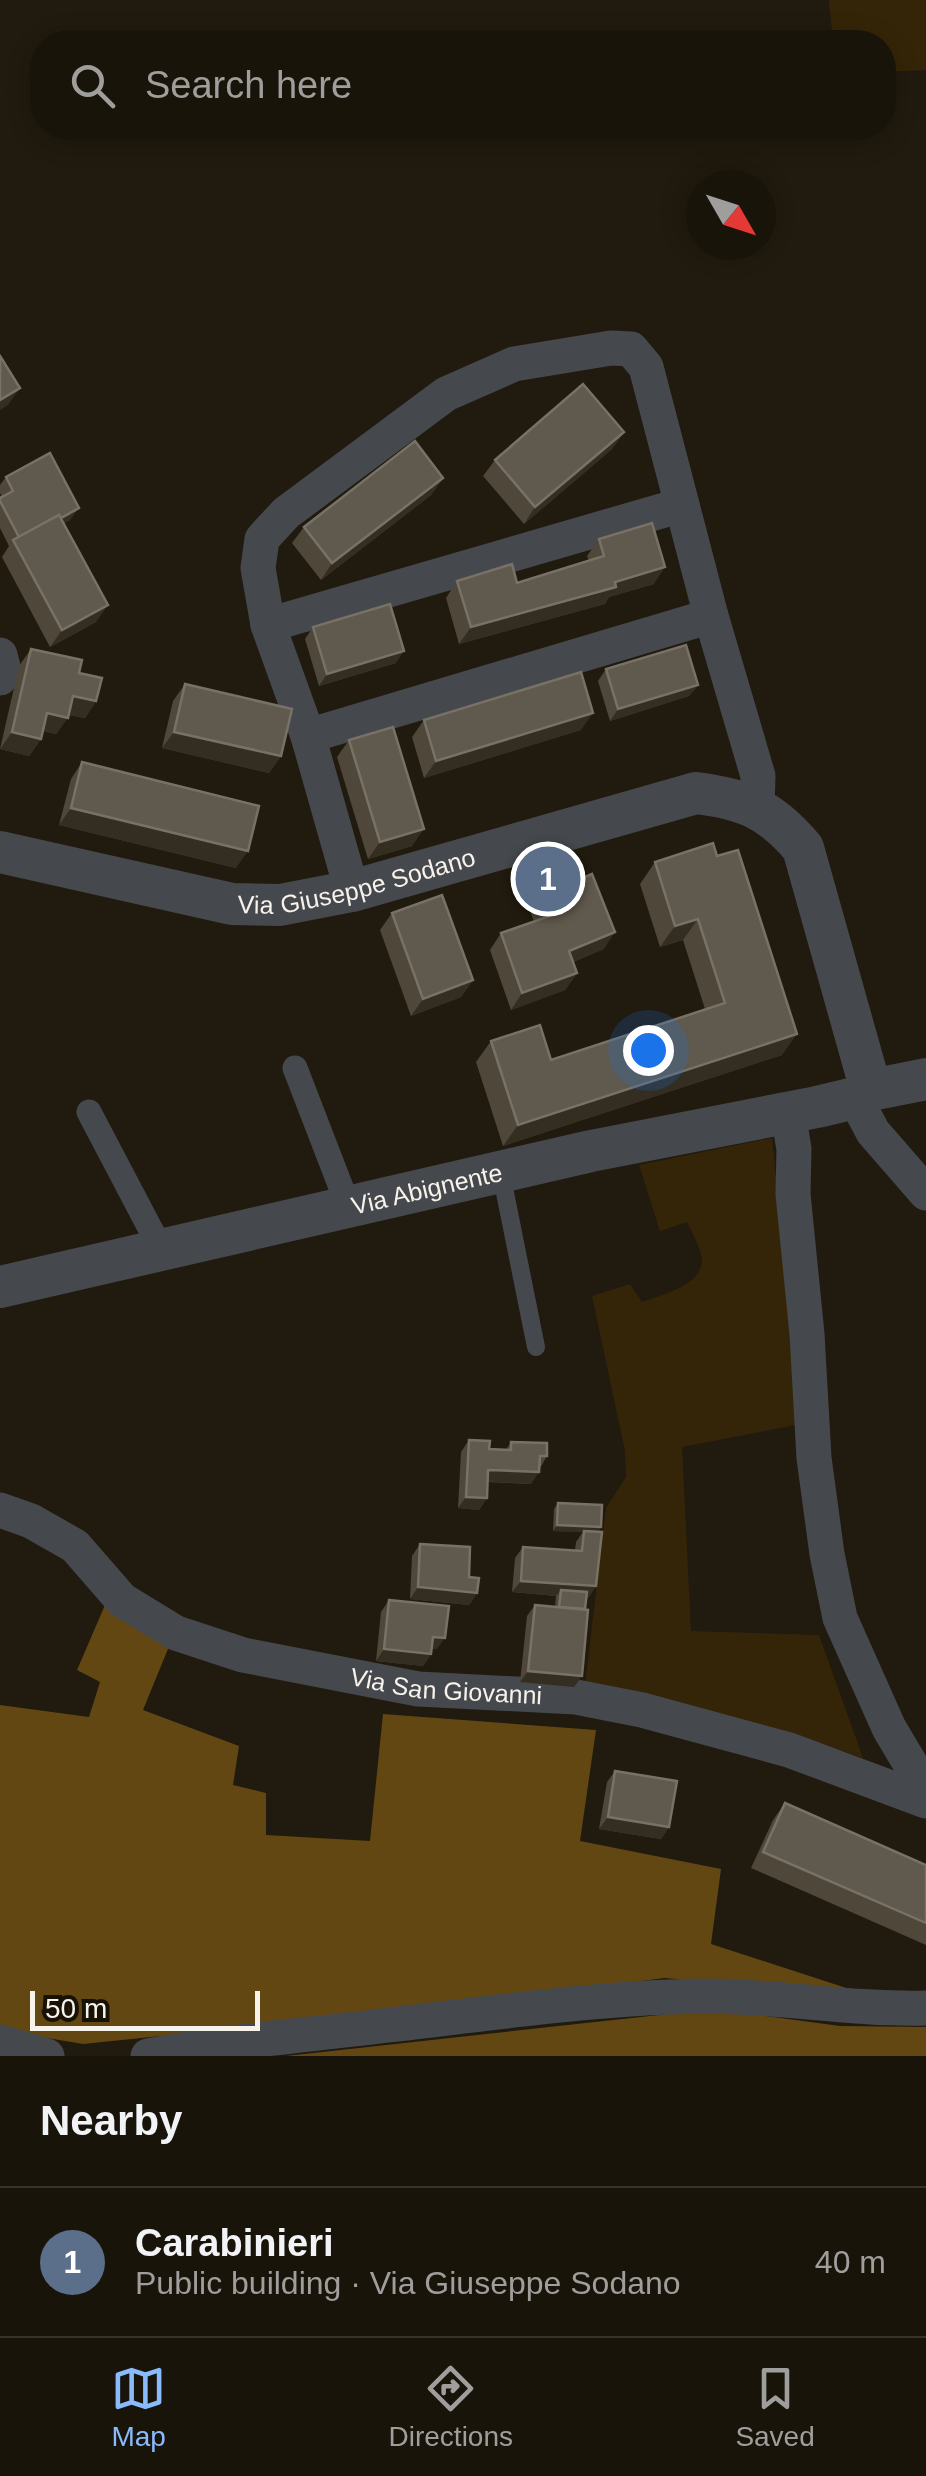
<!DOCTYPE html>
<meta charset="utf-8">
<style>
:root{--surface:#19140a;--page:#221d13;--text:#f1f3f6;--muted:#9f9e9c;--line:#37332b;--accent:#89bafc}
body{margin:0;font-family:Arial,sans-serif;background:var(--page);color:var(--text)}
.compass{position:absolute;left:686px;top:170px;width:90px;height:90px;border-radius:50%;background:var(--surface);box-shadow:0 5px 25px #0003;rotate:129deg}
.scale{position:absolute;left:30px;bottom:25px;width:230px;box-sizing:border-box;padding-left:10px;border:5px solid #f7f2ea;border-top:0;font-size:28px;line-height:35px;white-space:nowrap;color:#f7f2ea;-webkit-text-stroke:8px #171106;paint-order:stroke}
.you{position:absolute;left:648px;top:1050px;width:35px;height:35px;margin:-25px;border:8px solid #fff;border-radius:50%;background:#1a73e8;box-shadow:0 0 0 15px #1a73e833}
.badge{display:grid;place-items:center;width:65px;height:65px;border-radius:50%;background:var(--accent);color:#fff;font-size:32px;font-weight:700}
.pin{position:absolute;translate:-50% -50%;border:5px solid #fff;box-shadow:0 2px 10px #0006}
.list{margin:0;padding:0;list-style:none}
h2{display:flex;justify-content:space-between;align-items:center;height:130px;margin:0;padding:0 40px;font-size:42px}
h2 small{font-size:32px;font-weight:400;color:var(--muted)}
.list li{display:grid;grid-template-columns:65px 1fr auto;gap:30px;align-items:center;box-sizing:border-box;height:150px;padding:0 40px;border-top:2px solid var(--line)}
.list b{display:block;font-size:38px;white-space:nowrap}
.list p{margin:0;font-size:32px;white-space:nowrap;color:var(--muted)}
.list em{font-size:32px;font-style:normal;color:var(--muted)}
.icon{flex:none;width:55px;height:55px;fill:none;stroke:currentColor;stroke-width:2;stroke-linecap:round;stroke-linejoin:round}
.map{position:relative;flex:none;width:926px;height:2056px;overflow:hidden}
.search{position:absolute;background:var(--surface);box-shadow:0 5px 25px #0003;left:30px;right:30px;top:30px;height:110px;display:flex;align-items:center;gap:25px;box-sizing:border-box;padding:0 35px;border-radius:40px;color:var(--muted);font-size:38px}
.sheet{height:280px;background:var(--surface)}
nav{display:flex;justify-content:space-around;align-items:center;box-sizing:border-box;height:140px;border-top:2px solid var(--line);background:var(--surface);font-size:28px;color:var(--muted)}
nav a{display:grid;justify-items:center;gap:5px}
nav .on{color:var(--accent)}
.map>svg:first-child{display:block}
</style>
<div class="map">
<svg width="926" height="2056" viewBox="0 0 926 2056">
<rect width="100%" height="100%" fill="#211a0e"/>
<g fill="#352508">
<path d="M829,0H926V70L884,72V42H833Z"/>
<path d="M772,1138L801,1424L682,1447L691,1631L819,1635L863,1758L805,1738L585,1685L606,1508L626,1477L625,1451L592,1296L630,1284L642,1302C661,1295 701,1286 702,1261C702,1250 692,1233 687,1222L660,1231L639,1165Z"/>
</g>
<g fill="#624712">
<path d="M105,1605L170,1644L143,1710L239,1746L233,1785L266,1793V1835L370,1841L383,1714L596,1730L580,1841L721,1869L711,1944L877,1998L665,1978L404,2011L83,2044L17,2033L0,2026V1705L89,1717L100,1682L77,1670Z"/>
<path d="M714,2009L840,2026L926,2027V2056H286Z"/>
</g>
<g fill="none" stroke-linecap="round" stroke-linejoin="round">
<path stroke="#45494e" stroke-width="18" d="M501,1173L536,1347"/>
<g stroke="#45494e" stroke-width="25">
<path d="M295,1068L349,1208"/>
<path d="M89,1112L162,1251"/>
</g>
<g stroke="#45494e" stroke-width="35">
<path d="M268,625L682,505"/>
<path d="M0,655L3,667L0,678"/>
<path d="M308,736L711,616"/>
<path d="M352,891L308,736L268,625L258,568L262,539L286,513L446,394L514,364L611,348L631,349L646,367L711,616L758,776L757,809"/>
<path d="M855,1098L873,1132L926,1193"/>
<path d="M788,1113L794,1149L793,1194L807,1334L814,1458L827,1554L840,1618L889,1728L914,1770L926,1781"/>
<path id="s1" d="M0,1510L31,1521L75,1546L122,1600L176,1633L243,1655L418,1689L576,1697L642,1710L789,1750L926,1801"/>
<path d="M0,2042L47,2056"/>
<path d="M148,2056C227,2041 309,2035 389,2025C494,2013 601,1997 706,1996C780,1996 852,2010 926,2008"/>
</g>
<g stroke="#45494e" stroke-width="42">
<path id="s2" d="M0,852L232,904L280,905L352,891L696,793C746,799 771,810 803,848L871,1090"/>
<path id="s3" d="M0,1287L591,1151L817,1107L855,1098L871,1090L926,1079"/>
</g>
</g>
<g fill="#4e473a">
<path d="M624,432L612,449L524,524L483,476L495,460Z"/>
<path d="M6,477L70,520L64,523L96,622L50,647L2,557L9,546L0,528V498L2,497L0,493V485Z"/>
<path d="M443,478L431,495L321,580L292,543L304,527Z"/>
<path d="M599,539L654,584L609,597L605,604L459,644L446,598L457,581L517,583L589,561L587,556Z"/>
<path d="M313,627L396,663L319,686L305,639Z"/>
<path d="M31,649L79,673L96,701L85,718L69,715L56,734L43,731L41,739L29,756L0,749L19,666Z"/>
<path d="M606,669L698,685L689,696L610,721L598,681Z"/>
<path d="M185,684L281,756L269,773L162,748L173,701Z"/>
<path d="M424,720L581,730L424,778L412,737Z"/>
<path d="M349,740L412,846L368,859L337,757Z"/>
<path d="M82,762L236,868L59,825L71,779Z"/>
<path d="M713,843L782,1055L503,1146L476,1062L491,1041L551,1060L705,1009L683,940L660,947L640,884L655,862Z"/>
<path d="M542,895L604,949L573,962L577,973L565,990L511,1010L490,950L501,933L534,922L530,911Z"/>
<path d="M392,913L473,980L461,997L411,1016L380,930Z"/>
<path d="M469,1440L489,1449L506,1450L511,1442L547,1456L531,1484L488,1482L487,1498L479,1510L458,1508L461,1452Z"/>
<path d="M558,1503L601,1527L597,1532L596,1586L588,1598H586L574,1687L520,1682L527,1616L535,1605L555,1606L556,1596L512,1592L515,1558L523,1547L575,1550L576,1542L583,1532L553,1531L554,1509Z"/>
<path d="M420,1544L477,1593L469,1605L410,1599L412,1556Z"/>
<path d="M389,1600L437,1649H432L431,1654L423,1666L376,1661L381,1612Z"/>
<path d="M615,1771L669,1827L661,1839L599,1829L607,1782Z"/>
<path d="M785,1803L926,1865V1945L751,1868L773,1820Z"/>
</g>
<g fill="#342d21">
<path d="M20,388L8,405L0,410V400Z"/>
<path d="M624,432L612,449L524,524L535,507Z"/>
<path d="M443,478L431,495L321,580L332,563Z"/>
<path d="M79,508L70,520L18,548L20,539Z"/>
<path d="M665,567L654,584L609,597L605,604L459,644L471,627Z"/>
<path d="M108,605L96,622L50,647L62,630Z"/>
<path d="M404,651L396,663L319,686L327,674Z"/>
<path d="M698,685L689,696L610,721L618,709Z"/>
<path d="M73,696L96,701L85,718L61,713Z"/>
<path d="M47,713L68,718L56,734L35,730Z"/>
<path d="M593,713L581,730L424,778L436,761Z"/>
<path d="M12,732L41,739L29,756L0,749Z"/>
<path d="M174,732L281,756L269,773L162,748Z"/>
<path d="M71,808L248,851L236,868L59,825Z"/>
<path d="M424,829L412,846L368,859L380,842Z"/>
<path d="M698,919L683,940L660,947L675,926Z"/>
<path d="M615,932L604,949L558,968L569,951Z"/>
<path d="M577,973L565,990L511,1010L522,993Z"/>
<path d="M473,980L461,997L411,1016L423,999Z"/>
<path d="M797,1034L782,1055L503,1146L518,1125Z"/>
<path d="M488,1470L539,1472L531,1484L480,1481Z"/>
<path d="M466,1497L487,1498L479,1510L458,1508Z"/>
<path d="M557,1525L601,1527L597,1533L553,1531Z"/>
<path d="M521,1581L596,1586L588,1598L560,1596L561,1590L556,1596L512,1592Z"/>
<path d="M418,1587L477,1593L469,1605L410,1599Z"/>
<path d="M433,1637L445,1638L437,1649L425,1648Z"/>
<path d="M384,1649L431,1654L423,1666L376,1661Z"/>
<path d="M528,1671L582,1676L574,1687L520,1682Z"/>
<path d="M608,1817L669,1827L661,1839L599,1829Z"/>
</g>
<g fill="#60594d" stroke="#787166" stroke-width="2.5">
<path d="M0,356L20,388L0,400Z"/>
<path d="M583,384L624,432L535,507L495,460Z"/>
<path d="M415,441L443,478L332,563L304,527Z"/>
<path d="M50,453L79,508L61,518L59,515L19,537L0,501V498L13,491L6,477Z"/>
<path d="M59,515L108,605L62,630L13,540Z"/>
<path d="M652,523L665,567L615,582L616,587L471,627L457,581L512,564L517,583L604,556L599,539Z"/>
<path d="M390,604L404,651L327,674L313,627Z"/>
<path d="M686,645L698,685L618,709L606,669Z"/>
<path d="M31,649L82,660L79,673L102,678L96,701L73,696L68,718L47,713L41,739L12,732Z"/>
<path d="M581,672L593,713L436,761L424,720Z"/>
<path d="M185,684L292,709L281,756L174,732Z"/>
<path d="M393,727L424,829L380,842L349,740Z"/>
<path d="M82,762L259,806L248,851L71,808Z"/>
<path d="M713,843L717,856L738,850L797,1034L518,1125L491,1041L540,1025L551,1060L725,1003L698,919L675,926L655,862Z"/>
<path d="M592,874L615,932L569,951L577,973L522,993L501,933L550,916L542,895Z"/>
<path d="M442,895L473,980L423,999L392,913Z"/>
<path d="M469,1440L490,1441L489,1449L511,1450V1442L547,1443V1456H540L539,1472L488,1470L487,1498L466,1497Z"/>
<path d="M558,1503L602,1505L601,1527L557,1525Z"/>
<path d="M584,1531L602,1532L596,1586L521,1581L523,1547L582,1551Z"/>
<path d="M420,1544L470,1547L469,1577L479,1578L477,1593L418,1587Z"/>
<path d="M561,1590L587,1592L585,1609L559,1607Z"/>
<path d="M389,1600L449,1606L445,1638L433,1637L431,1654L384,1649Z"/>
<path d="M535,1605L588,1610L582,1676L528,1671Z"/>
<path d="M615,1771L677,1781L669,1827L608,1817Z"/>
<path d="M785,1803L926,1865V1923L763,1852Z"/>
</g>
<g text-anchor="middle" dominant-baseline="central" stroke-width="8" stroke-linejoin="round" paint-order="stroke">
<g font-size="25" fill="#f7f2ea" stroke="#171106">
<text stroke="none"><textPath href="#s2" startOffset="365">Via Giuseppe Sodano</textPath></text>
<text stroke="none"><textPath href="#s3" startOffset="438">Via Abignente</textPath></text>
<text stroke="none"><textPath href="#s1" startOffset="495">Via San Giovanni</textPath></text>
</g>
</g>
</svg>
<svg class="compass" viewBox="-18 -18 36 36"><path d="M0-13l5 13h-10z" fill="#e53935"/><path d="M0 13l5-13h-10z" fill="#9f9e9c"/></svg>
<div class="scale">50 m</div>
<div class="you"></div>
<div class="pin badge" style="left:548px;top:879px;background:#5c6f8a">1</div>
<div class="search"><svg class="icon" aria-label="search" viewBox="0 0 24 24"><circle cx="10" cy="10" r="6"/><path d="M15 15l6 6"/></svg>Search here</div>
</div>
<section class="sheet">
<h2>Nearby<small></small></h2>
<ul class="list">
<li><span class="badge" style="background:#5c6f8a">1</span><div><b>Carabinieri</b><p>Public building · Via Giuseppe Sodano</p></div><em>40 m</em></li>
</ul>
</section>
<nav>
<a class="on"><svg class="icon" aria-label="map" viewBox="0 0 24 24"><path d="M3 6l6-2 6 2 6-2v14l-6 2-6-2-6 2zM9 4v14M15 6v14"/></svg>Map</a>
<a><svg class="icon" aria-label="directions" viewBox="0 0 24 24"><path d="M12 3l9 9-9 9-9-9zM9 14v-3h6M13 9l2 2-2 2"/></svg>Directions</a>
<a><svg class="icon" aria-label="saved" viewBox="0 0 24 24"><path d="M7 4h10v16l-5-4-5 4z"/></svg>Saved</a>
</nav>
